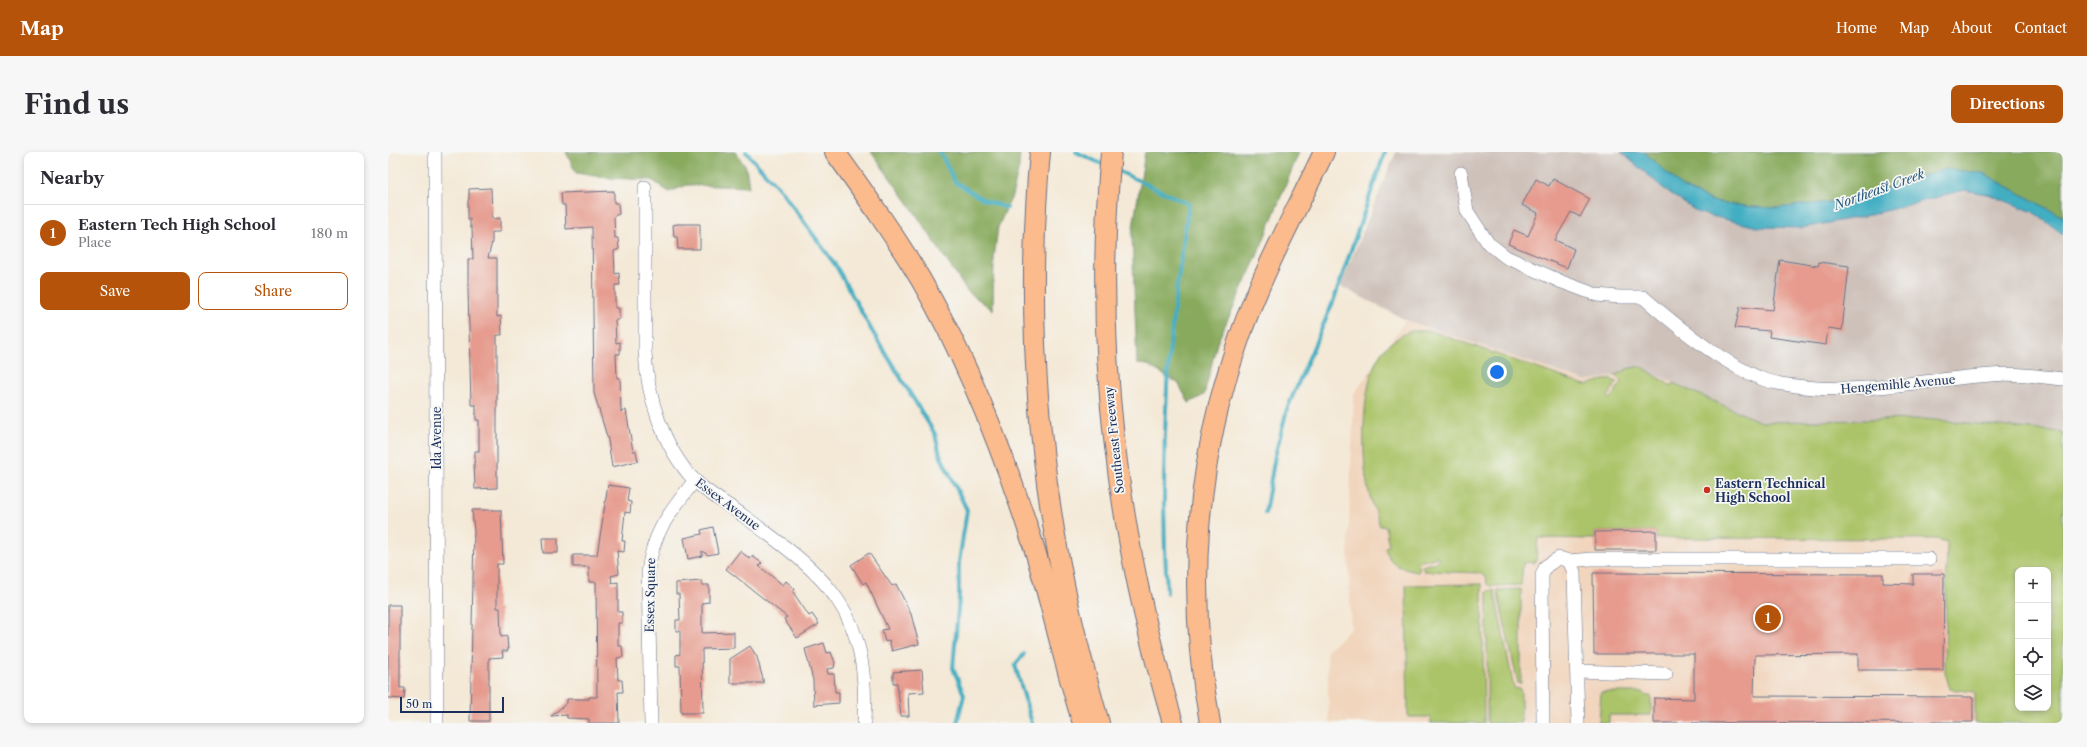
<!DOCTYPE html>
<meta charset="utf-8">
<style>
:root{--surface:#fff;--page:#f7f7f7;--text:#2b2b33;--muted:#7c7c81;--line:#e1e1e2;--accent:#b45309}
body{margin:0;font-family:"Libre Caslon Text",serif;background:var(--page);color:var(--text)}
.controls{position:absolute;right:12px;bottom:12px;display:grid;overflow:hidden;border-radius:8px;box-shadow:0 2px 6px #0003}
.controls button{width:36px;height:36px;display:grid;place-items:center;padding:0;border:0;border-bottom:1px solid var(--line);background:var(--surface);color:var(--text);font:20px sans-serif}
.scale{position:absolute;left:12px;bottom:10px;width:104px;box-sizing:border-box;padding-left:4px;border:2px solid #1b2f5e;border-top:0;font-size:11px;line-height:14px;white-space:nowrap;color:#1b2f5e;-webkit-text-stroke:3px #f6f6f2;paint-order:stroke}
.you{position:absolute;left:1109px;top:220px;width:14px;height:14px;margin:-10px;border:3px solid #fff;border-radius:50%;background:#1a73e8;box-shadow:0 0 0 6px #1a73e833}
.badge{display:grid;place-items:center;width:26px;height:26px;border-radius:50%;background:var(--accent);color:#fff;font-size:13px;font-weight:700}
.pin{position:absolute;translate:-50% -50%;border:2px solid #fff;box-shadow:0 1px 4px #0006}
.list{margin:0;padding:0;list-style:none}
h2{display:flex;justify-content:space-between;align-items:center;height:52px;margin:0;padding:0 16px;font-size:17px}
h2 small{font-size:13px;font-weight:400;color:var(--muted)}
.list li{display:grid;grid-template-columns:26px 1fr auto;gap:12px;align-items:center;box-sizing:border-box;height:56px;padding:0 16px;border-top:1px solid var(--line)}
.list b{display:block;font-size:15px;white-space:nowrap}
.list p{margin:0;font-size:13px;white-space:nowrap;color:var(--muted)}
.list em{font-size:13px;font-style:normal;color:var(--muted)}
.actions{display:flex;gap:8px;padding:12px 16px}
.actions a{flex:1;padding:9px 0;border:1px solid var(--accent);border-radius:8px;text-align:center;font-size:14px;color:var(--accent)}
.actions .main{background:var(--accent);color:#fff}
.icon{flex:none;width:22px;height:22px;fill:none;stroke:currentColor;stroke-width:2;stroke-linecap:round;stroke-linejoin:round}
.map{position:relative;flex:none;width:1675px;height:571px;overflow:hidden;border-radius:8px}
header{display:flex;align-items:center;gap:24px;box-sizing:border-box;height:56px;padding:0 20px;background:var(--accent);color:#fff}
header strong{font-size:19px}
nav{display:flex;gap:22px;margin-inline-start:auto;font-size:14px}
.intro{display:flex;align-items:center;justify-content:space-between;box-sizing:border-box;height:96px;padding:0 24px}
h1{margin:0;font-size:28px}
.button{padding:10px 18px;border-radius:8px;background:var(--accent);color:#fff;font-size:14px;font-weight:700}
main{display:flex;gap:24px;padding:0 24px}
aside{flex:1;background:var(--surface);border-radius:8px;box-shadow:0 2px 6px #0003}
.map>svg:first-child{display:block}
</style>
<header>
<strong>Map</strong>
<nav><a>Home</a><a>Map</a><a>About</a><a>Contact</a></nav>
</header>
<div class="intro"><h1>Find us</h1><a class="button">Directions</a></div>
<main>
<aside>
<h2>Nearby<small></small></h2>
<ul class="list">
<li><span class="badge">1</span><div><b>Eastern Tech High School</b><p>Place</p></div><em>180 m</em></li>
</ul>
<div class="actions"><a class="main">Save</a><a>Share</a></div>
</aside>
<div class="map">
<svg width="1675" height="571" viewBox="0 0 1675 571">
<rect width="100%" height="100%" fill="#f6f6f2"/>
<filter id="ink" filterUnits="userSpaceOnUse"><feTurbulence type="fractalNoise" baseFrequency=".025" numOctaves="2"/><feDisplacementMap in="SourceGraphic" scale="8" xChannelSelector="R" yChannelSelector="G"/><feConvolveMatrix kernelMatrix="1 2 1 2 8 2 1 2 1" color-interpolation-filters="sRGB"/></filter>
<filter id="wash" filterUnits="userSpaceOnUse"><feTurbulence type="fractalNoise" baseFrequency=".012" numOctaves="4" result="noise"/><feDisplacementMap in="SourceGraphic" scale="16" xChannelSelector="R" yChannelSelector="G"/><feGaussianBlur stdDeviation="0.9" result="paint"/><feColorMatrix in="noise" values="0 0 0 0 0 0 0 0 0 0 0 0 0 0 0 0 0 1.4 0 .05"/><feComposite in="paint" operator="in"/></filter>
<g filter="url(#wash)">
<rect width="100%" height="100%" fill="#f4e9d7"/>
<path fill="#f1d5bd" fill-rule="evenodd" d="M1018,168L1197,229L1259,219L1373,270L1537,267L1675,280V571H941L939,499L963,476L960,395L966,242ZM1630,418H1660V556H1630Z"/>
<path fill="#cec1ba" d="M1008,0H1675V280L1537,267L1373,270L1259,219L1197,229L1018,168L952,134Z"/>
<g fill="#abc469" stroke="#637a64" fill-rule="evenodd">
<path d="M1023,179H1043L1197,233C1208,231 1219,224 1229,230L1220,245L1222,247L1234,230L1226,223L1236,220L1238,217L1253,214L1283,234L1285,231L1373,270L1537,267L1675,280V571H1587V540L1562,537L1557,520L1559,390L1548,387L1268,386V379L1207,380V387L1150,386L1148,410L1135,411L1133,433L1102,434L1099,432L1098,425L1091,421L1036,419L1034,414L1051,409L1050,405L1030,410L1032,417L1030,420C1013,417 1001,413 997,395L1001,394L997,374H992C988,362 983,349 980,337C973,302 973,232 992,202C999,191 1012,184 1023,179ZM1630,418H1660V556H1630Z"/>
<path d="M1094,432L1096,571H1042V565H1020L1018,433Z"/>
<path d="M1133,437V531L1132,532L1130,531L1109,438Z"/>
<path d="M1103,438H1106L1126,536L1132,537L1133,541V571H1099V440Z"/>
<path d="M1213,540H1255L1258,544H1263V563H1221V571H1211Z"/>
</g>
<g fill="#88aa5d" stroke="#526c5e">
<path d="M178,0H347L358,15L361,35L299,33L281,40L264,28L220,26L188,21Z"/>
<path d="M483,0H632L631,15L624,44L610,75L606,106L605,158L579,139L521,52Z"/>
<path d="M757,0H911L869,104L829,191L816,243L801,251L790,231L759,213L749,212L744,82Z"/>
<path d="M1256,0H1675V65L1595,21L1504,33L1483,45L1390,56L1363,55L1324,49L1294,35Z"/>
</g>
<path fill="#43aec2" stroke="#2f6e90" d="M1233,0H1256L1294,35L1324,49L1363,55L1390,56L1483,45L1504,33L1557,17L1595,21L1675,65V82L1645,60L1603,43L1576,38L1482,63L1414,76L1369,75L1311,61L1281,41Z"/>
<g fill="none" stroke-linecap="round" stroke-linejoin="round">
<g stroke="#43aec2" stroke-width="4">
<path d="M358,0L395,41L448,114L484,179L547,282L552,303L579,358L571,410V446L565,516L576,543L569,571"/>
<path d="M552,0L567,30L596,48L619,56"/>
<path d="M688,0L716,13"/>
<path d="M728,18L801,52C792,113 782,174 779,235C775,304 775,373 779,441"/>
<path d="M877,361L887,304L899,257L945,150L997,0"/>
<path d="M636,502L627,513L644,571"/>
</g>
</g>
<g id="blocks">
<g fill="#e69b8e">
<path d="M1148,27L1161,34L1165,27L1202,47L1192,65L1183,60L1167,88L1186,97L1179,116L1120,92L1126,78L1140,84L1150,61L1134,53Z"/>
<path d="M103,36L104,67L112,66V80H104V90L100,106H109V165L113,164L114,183H109V336L87,337L86,309H87V299H91V268H88V253H83L80,138V107H85L84,75H82V67H80V49L81,46V37Z"/>
<path d="M226,39V51H230L231,62L226,64L227,86H230L231,97L226,99L227,122L231,121L232,133H227V156H231V168H227L228,191L232,190V202H228L229,226H232L233,260L238,258L245,299H248L250,309L224,315L220,288L206,241L204,75L178,77L177,53H174L173,41Z"/>
<path d="M289,72H312V97H290L289,85H286L285,73Z"/>
<path d="M1392,108L1430,114L1431,110L1461,114L1454,178L1440,176L1438,193L1381,185L1382,179L1347,176L1352,155L1385,158Z"/>
<path d="M220,333L241,336L239,349L243,350L242,361L237,360L234,389H237L236,400L229,399L231,422L223,424L224,431L230,430V460H234V471H230V494H234L235,505L229,506L230,528H234L235,540H230L231,571H201V567L179,566V563L163,564L179,551V547H201V545H209L208,430H201V415H185V403H209Z"/>
<path d="M84,358H113L115,412H109V456H112L113,485L119,484L120,499H114L115,505L101,506V569H82L86,380Z"/>
<path d="M325,375L330,401L320,403L314,399V404L300,407L296,386L314,382L313,378Z"/>
<path d="M1268,379V398H1207V380Z"/>
<path d="M154,386H170V401H155Z"/>
<path d="M352,399L362,407L364,404L374,411L371,414L395,433L398,429L407,437L405,440L421,464L424,462L431,472L409,486L396,467L399,465L338,417Z"/>
<path d="M481,401L504,434L508,432L523,462L531,492L504,499L501,488L497,490L494,478L500,477L478,430L475,432L463,413Z"/>
<path d="M1205,421L1495,422V431L1525,432V422H1556L1555,518H1470V502L1367,503L1366,544L1585,545V570L1266,571V546L1306,547V502H1206Z"/>
<path d="M314,429V433H321V450L314,451V481L346,480V496L314,497L315,561H293L292,514H288V503L292,502V479H288V468H292L291,442H288V431Z"/>
<path d="M0,453H12V536H17L16,547L0,546Z"/>
<path d="M436,491L439,501L443,500L447,511L446,516L439,517L440,522H446L447,540H451V551L426,553L425,528L417,497Z"/>
<path d="M362,494L369,505L376,531H342V507Z"/>
<path d="M534,518L536,540L520,541L521,564H513L509,531H505V520Z"/>
</g>
</g>
</g>
<g filter="url(#ink)">
<use href="#blocks" fill-opacity="0" stroke="#677088" stroke-width="1"/>
<g fill="none" stroke-linecap="round" stroke-linejoin="round">
<defs>
<g id="minor">
<path d="M47,0L49,571"/>
<path d="M1073,21L1079,59L1100,91L1118,105L1174,130L1209,143L1231,145H1255C1288,174 1332,210 1372,226C1385,232 1401,233 1416,235C1479,242 1540,227 1603,223C1627,221 1651,224 1675,227"/>
<path d="M257,35V200C259,244 275,295 306,328C320,342 341,353 357,365C441,426 482,459 476,571"/>
<path d="M1181,409L1203,407H1541"/>
<path d="M1189,519L1278,522"/>
<path d="M263,571L260,420C265,378 282,361 307,328"/>
<path d="M1155,571L1154,423L1158,414L1171,406L1181,409L1186,420L1190,571"/>
</g>
<g id="highway">
<path d="M447,0C477,42 507,84 533,128C580,209 614,297 643,386C663,447 675,510 695,571"/>
<path d="M652,0C640,133 646,269 670,401C680,458 695,515 711,571"/>
<path d="M723,0C705,197 729,382 785,571"/>
<path d="M822,571C798,441 807,309 852,184C874,121 907,61 936,0"/>
</g>
</defs>
<use href="#minor" stroke="#677088" stroke-width="14"/>
<use href="#highway" stroke="#677088" stroke-width="22"/>
<use href="#minor" stroke="#fff" stroke-width="13"/>
<use href="#highway" stroke="#fbbb8c" stroke-width="20"/>
</g>
</g>
<circle fill="#c8321e" stroke="#f6f6f2" stroke-width="1.5" cx="1319" cy="338" r="4"/>
<g text-anchor="middle" dominant-baseline="central" stroke-width="3.5" stroke-linejoin="round" paint-order="stroke">
<g font-size="12" fill="#1b2f5e" stroke="#f6f6f2">
<text transform="translate(1510 232) rotate(-5)">Hengemihle Avenue</text>
<text transform="translate(48 286) rotate(-90)">Ida Avenue</text>
<text transform="translate(726 288) rotate(-96)">Southeast Freeway</text>
<text transform="translate(340 352) rotate(37)">Essex Avenue</text>
<text transform="translate(262 443) rotate(-89)">Essex Square</text>
</g>
<g font-size="12" font-weight="bold" fill="#1b2f5e" stroke="#f6f6f2" text-anchor="start">
<text x="1327" y="331">Eastern Technical<tspan x="1327" dy="14">High School</tspan></text>
</g>
<g font-size="13" font-style="italic" fill="#295b81" stroke="#f6f6f2">
<text transform="translate(1491 37) rotate(-20)">Northeast Creek</text>
</g>
</g>
</svg>
<div class="controls">
<button>+</button>
<button>−</button>
<button><svg class="icon" aria-label="locate" viewBox="0 0 24 24"><circle cx="12" cy="12" r="6"/><path d="M12 2v4M12 18v4M2 12h4M18 12h4"/></svg></button>
<button><svg class="icon" aria-label="layers" viewBox="0 0 24 24"><path d="M12 4l9 5-9 5-9-5zM3 14l9 5 9-5"/></svg></button>
</div>
<div class="scale">50 m</div>
<div class="you"></div>
<div class="pin badge" style="left:1380px;top:466px">1</div>
</div>
</main>
